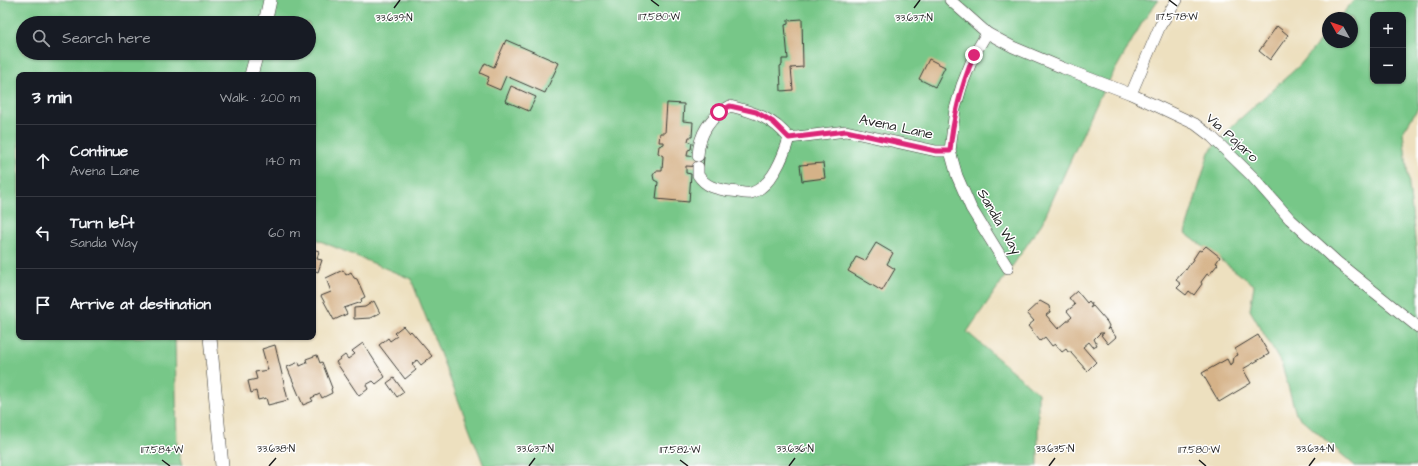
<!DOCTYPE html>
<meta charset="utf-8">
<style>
:root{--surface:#171b24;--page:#242831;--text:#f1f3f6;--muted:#9ea1a6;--line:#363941}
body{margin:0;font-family:"Architects Daughter",sans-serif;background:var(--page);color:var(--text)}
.controls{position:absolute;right:12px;top:12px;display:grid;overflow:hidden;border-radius:8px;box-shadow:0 1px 3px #0004}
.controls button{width:36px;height:36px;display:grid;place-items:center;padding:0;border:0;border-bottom:1px solid var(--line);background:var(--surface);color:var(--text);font:20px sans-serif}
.compass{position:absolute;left:1322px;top:12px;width:36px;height:36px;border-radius:50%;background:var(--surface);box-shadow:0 1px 3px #0004;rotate:310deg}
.stop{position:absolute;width:12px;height:12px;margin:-9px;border:3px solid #db2777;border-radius:50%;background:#fff}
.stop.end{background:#db2777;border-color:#fff;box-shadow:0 1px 4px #0008}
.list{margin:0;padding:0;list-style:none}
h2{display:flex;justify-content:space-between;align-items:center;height:52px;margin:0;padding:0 16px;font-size:17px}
h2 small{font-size:13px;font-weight:400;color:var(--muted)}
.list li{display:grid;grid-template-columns:26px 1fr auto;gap:12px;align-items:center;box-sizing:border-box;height:72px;padding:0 16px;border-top:1px solid var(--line)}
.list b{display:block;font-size:15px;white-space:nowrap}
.list p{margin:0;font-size:13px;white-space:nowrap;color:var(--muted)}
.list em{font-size:13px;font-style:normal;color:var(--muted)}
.icon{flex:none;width:22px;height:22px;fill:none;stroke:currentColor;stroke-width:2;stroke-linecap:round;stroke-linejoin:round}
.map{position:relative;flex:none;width:1418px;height:466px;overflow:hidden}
.search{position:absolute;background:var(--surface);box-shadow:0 1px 3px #0004;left:16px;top:16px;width:300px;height:44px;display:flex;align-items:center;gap:10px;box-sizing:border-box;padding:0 14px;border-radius:22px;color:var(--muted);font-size:15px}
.panel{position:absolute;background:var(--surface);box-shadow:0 1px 3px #0004;left:16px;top:72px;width:300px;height:268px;border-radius:8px}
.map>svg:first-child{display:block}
</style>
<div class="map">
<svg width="1418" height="466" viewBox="0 0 1418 466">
<rect width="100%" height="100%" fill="#fff"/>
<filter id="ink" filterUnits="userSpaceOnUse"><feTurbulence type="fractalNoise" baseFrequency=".025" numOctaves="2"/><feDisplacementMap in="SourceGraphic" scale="8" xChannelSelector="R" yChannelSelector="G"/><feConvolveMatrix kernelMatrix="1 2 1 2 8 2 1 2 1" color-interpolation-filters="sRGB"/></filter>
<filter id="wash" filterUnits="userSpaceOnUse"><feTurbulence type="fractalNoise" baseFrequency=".012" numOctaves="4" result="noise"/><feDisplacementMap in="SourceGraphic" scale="16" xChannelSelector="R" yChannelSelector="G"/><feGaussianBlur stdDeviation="0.9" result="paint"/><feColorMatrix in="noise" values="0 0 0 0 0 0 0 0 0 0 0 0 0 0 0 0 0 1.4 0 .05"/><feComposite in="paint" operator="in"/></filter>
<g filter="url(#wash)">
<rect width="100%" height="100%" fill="#ede0bf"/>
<g fill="#77c788" stroke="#4a7252" fill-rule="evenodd">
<path d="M0,0H1158L1142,23L1098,100L1042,223L967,332L1038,393V466H484L411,279L313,238V75H19V337H175L177,447L182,466H0ZM23,23H309V53H23Z"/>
<path d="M1354,0H1418V108L1403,132L1418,265V466H1355L1296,414L1282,365L1250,310L1254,285L1185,233L1209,152L1232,126L1300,65L1328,31V42H1352V18H1339ZM1373,15H1403V81H1373Z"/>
</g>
<g id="blocks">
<g fill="#d5b288">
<path d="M802,19L803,67L791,68L793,90L781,91L780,66L782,65V59H788L785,25L788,24V20Z"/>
<path d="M1277,26L1288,35L1270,60L1259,51Z"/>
<path d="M506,40L559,63L545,93L506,76L500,90L486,84L489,77L480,73L485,63L494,67Z"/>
<path d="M929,59L945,67L935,87L919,79Z"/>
<path d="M511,86L536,97L529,111L505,101Z"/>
<path d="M667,103L684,104L683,121L693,122L692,137H689L688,141L692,143L691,149L688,150L687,156L704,157L703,167L686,166V173L691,174L689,202L656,199L658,182L654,180L653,175L656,171H662L663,156L658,153L659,146L664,144V142H659L660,133H665Z"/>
<path d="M823,163L825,178L802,181L800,165Z"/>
<path d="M876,243L893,253L887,264L895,269L882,291L848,271L856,257L865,261Z"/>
<path d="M1206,246L1220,257L1216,263L1218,264L1209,275L1207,274L1201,282L1202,284L1194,295L1189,291L1186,295L1177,288L1181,284L1176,280L1185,269L1186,270L1199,250L1201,251Z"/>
<path d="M313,249L319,251L317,259L322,260L318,272L313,270Z"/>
<path d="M343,270L346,275L351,272L354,278L357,279L365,297L361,299L362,302L344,308L347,314L334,320L321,296L331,292L326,278Z"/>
<path d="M1077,291L1087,303L1089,301L1092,305L1090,308L1093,306L1107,322L1109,326L1107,330L1109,328L1116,337L1108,344L1101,335L1104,333H1100L1094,339L1097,345L1093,347L1089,342L1083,347L1096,362L1087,371L1071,353L1072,352H1068L1066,349L1062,352L1055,344L1052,346L1045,337L1040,341L1028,326L1034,321L1027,313L1040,301L1049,306L1050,312L1046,315L1058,329L1072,317L1067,311L1075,305L1069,298Z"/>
<path d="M374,301L380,313L370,318L354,319V308L365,307Z"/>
<path d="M403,326L409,333L411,331L432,356L421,365L417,360L412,364L416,370L405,379L379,345L388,338L390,341L397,336L394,333Z"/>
<path d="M1258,335L1269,354L1243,369L1251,383L1219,402L1202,373L1227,359L1230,365L1233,363L1234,357L1238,355L1235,349Z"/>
<path d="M363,343L385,377L376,384L373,381L366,385L368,389L359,396L336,362L345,355L348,359L355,354L352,351Z"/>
<path d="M275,345L288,400L268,405L266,398L258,400L256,391L251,393L248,381L257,379L255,372L268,370L262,349Z"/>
<path d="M317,355L320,363L322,362L332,388L331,389L332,393L322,398L320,394L311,398L313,401L303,405L287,367L299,362L300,366L307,363L306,359Z"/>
<path d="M394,378L404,392L397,397L387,383Z"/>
</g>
</g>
</g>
<g filter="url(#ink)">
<use href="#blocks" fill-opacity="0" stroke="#3b3934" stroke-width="1"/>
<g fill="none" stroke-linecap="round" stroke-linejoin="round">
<defs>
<g id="minor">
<path d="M950,0L987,33L1013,47L1063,68L1131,94L1195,124L1212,137L1252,176L1290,219L1337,262L1418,327"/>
<path d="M987,33L974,55L962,85L955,109L950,151L957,176L971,208L1008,268"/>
<path d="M1131,94L1160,26L1177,0"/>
<path d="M789,138L846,131L936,151H950"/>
<path d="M698,167V175C706,187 716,189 730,191C736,191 745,194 751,193C772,187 784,155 789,138C773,118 754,112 730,106C710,117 699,134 698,156"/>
</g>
<g id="tertiary">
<path d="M265,23L270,0"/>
<path d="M251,75L257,53"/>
<path d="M210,337L222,466"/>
</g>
</defs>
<use href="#minor" stroke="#3b3934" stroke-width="12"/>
<use href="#tertiary" stroke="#3b3934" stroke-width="14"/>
<use href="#minor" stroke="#fff" stroke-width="11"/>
<use href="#tertiary" stroke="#fff" stroke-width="13"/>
</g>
</g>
<g fill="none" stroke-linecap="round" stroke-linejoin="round" filter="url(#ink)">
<path stroke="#db2777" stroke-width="5" d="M719,112L730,106L756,112L773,122L789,138L846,131L936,151H950C953,116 961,87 974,55"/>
</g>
<path fill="none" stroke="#1c1c1c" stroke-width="1.5" d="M651,0L659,6M1169,0L1177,6M394,8L400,0M914,8L920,0M162,460L170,466M680,460L688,466M1199,460L1206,466M269,466L276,458M529,466L535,458M789,466L795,458M1049,466L1055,458M1309,466L1315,458"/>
<g text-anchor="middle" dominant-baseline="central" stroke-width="3" stroke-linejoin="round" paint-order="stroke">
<g font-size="14" fill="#1c1c1c" stroke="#fff">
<text transform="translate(896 127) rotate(12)">Avena Lane</text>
<text transform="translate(1232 138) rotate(42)">Via Pajaro</text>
<text transform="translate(999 222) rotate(60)">Sandia Way</text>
</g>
</g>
<g font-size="10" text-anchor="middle" fill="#1c1c1c" stroke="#fff" stroke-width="3" stroke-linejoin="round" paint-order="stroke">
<text x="1177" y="20">117.578°W</text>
<text x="659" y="20">117.580°W</text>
<text x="394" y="21">33.639°N</text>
<text x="914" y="21">33.637°N</text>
<text x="276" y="452">33.638°N</text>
<text x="535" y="452">33.637°N</text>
<text x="795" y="452">33.636°N</text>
<text x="1055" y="452">33.635°N</text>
<text x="1315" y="452">33.634°N</text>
<text x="162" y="453">117.584°W</text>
<text x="680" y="453">117.582°W</text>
<text x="1199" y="453">117.580°W</text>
</g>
</svg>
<div class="controls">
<button>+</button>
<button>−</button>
</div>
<svg class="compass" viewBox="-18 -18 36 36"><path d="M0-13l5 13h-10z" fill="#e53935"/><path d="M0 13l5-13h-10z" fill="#9ea1a6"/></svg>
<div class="stop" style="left:719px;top:112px"></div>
<div class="stop end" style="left:974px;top:55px"></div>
<div class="search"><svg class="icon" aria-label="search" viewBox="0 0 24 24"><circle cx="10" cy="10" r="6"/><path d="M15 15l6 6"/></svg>Search here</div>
<section class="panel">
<h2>3 min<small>Walk · 200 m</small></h2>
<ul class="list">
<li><svg class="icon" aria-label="ahead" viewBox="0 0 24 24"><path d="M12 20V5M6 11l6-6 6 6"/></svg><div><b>Continue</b><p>Avena Lane</p></div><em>140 m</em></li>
<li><svg class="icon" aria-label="left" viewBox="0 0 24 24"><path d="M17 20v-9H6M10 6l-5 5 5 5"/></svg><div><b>Turn left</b><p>Sandia Way</p></div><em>60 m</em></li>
<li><svg class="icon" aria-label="arrive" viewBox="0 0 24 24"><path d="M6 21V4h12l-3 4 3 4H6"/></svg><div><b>Arrive at destination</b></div></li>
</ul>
</section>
</div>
